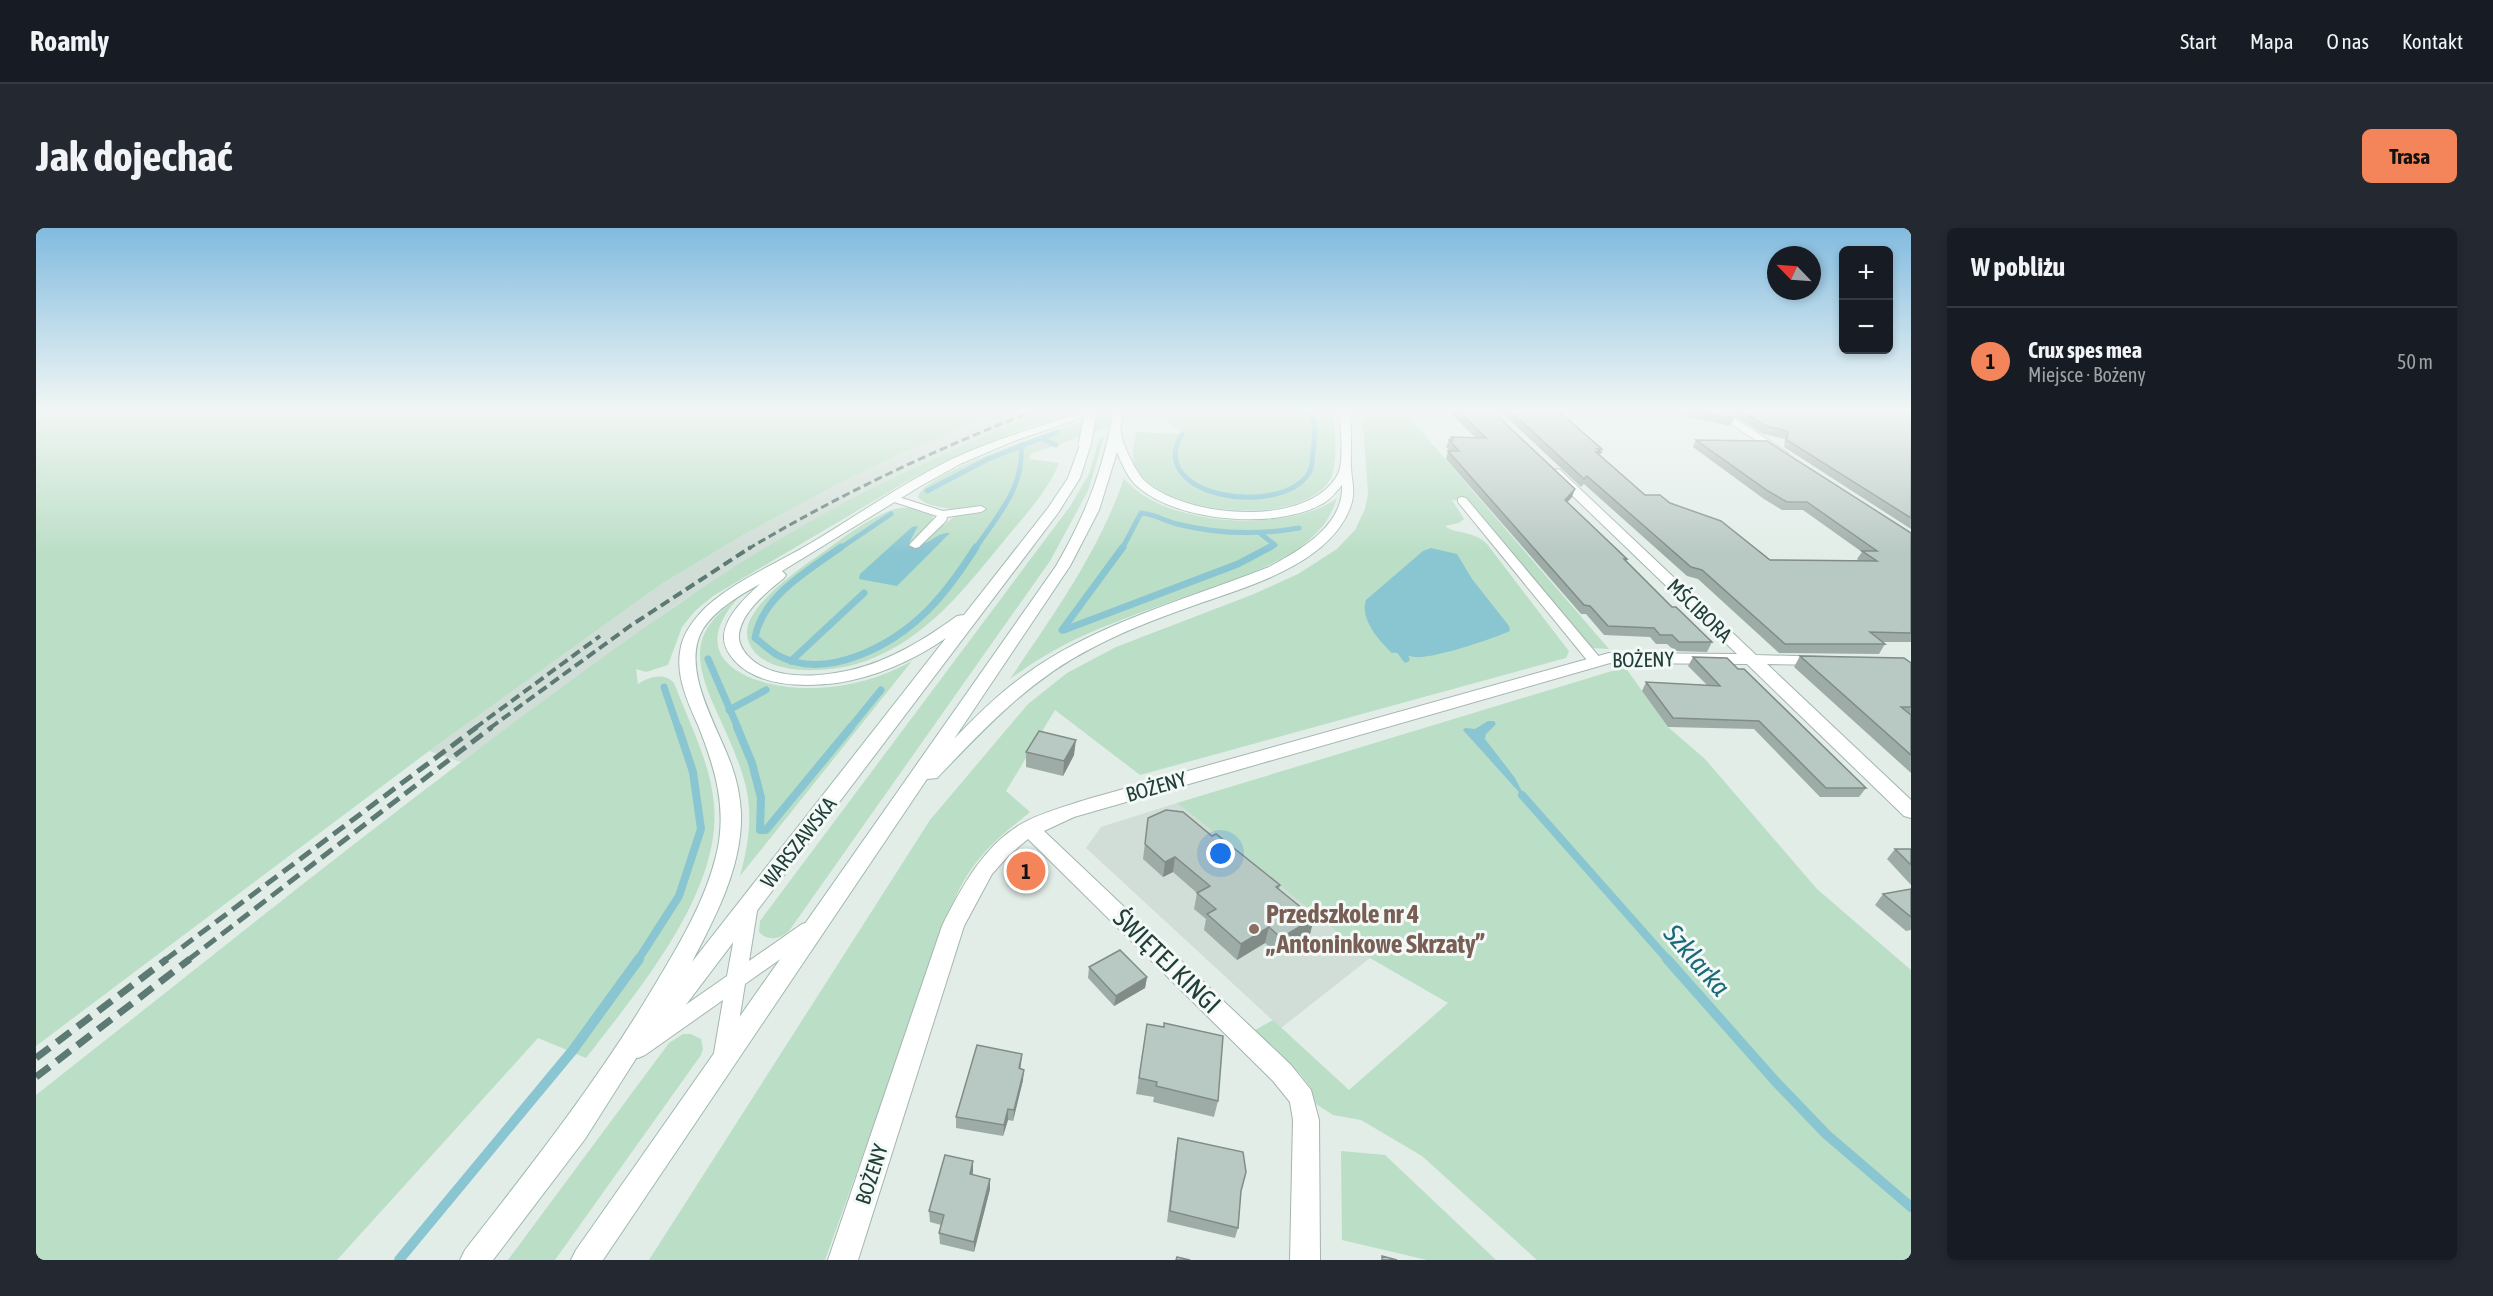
<!DOCTYPE html>
<html lang="pl">
<meta charset="utf-8">
<style>
:root{--surface:#171b24;--page:#242831;--text:#f1f3f6;--muted:#9ea1a6;--line:#363941;--accent:#f48459}
body{margin:0;font-family:"Asap Condensed",sans-serif;background:var(--page);color:var(--text)}
.controls{position:absolute;right:18px;top:18px;display:grid;overflow:hidden;border-radius:9px;box-shadow:0 3px 9px #0003}
.controls button{width:54px;height:54px;display:grid;place-items:center;padding:0;border:0;border-bottom:2px solid var(--line);background:var(--surface);color:var(--text);font:30px sans-serif}
.compass{position:absolute;left:1731px;top:18px;width:54px;height:54px;border-radius:50%;background:var(--surface);box-shadow:0 3px 9px #0003;rotate:295deg}
.you{position:absolute;left:1185px;top:626px;width:21px;height:21px;margin:-15px;border:4px solid #fff;border-radius:50%;background:#1a73e8;box-shadow:0 0 0 9px #1a73e833}
.badge{display:grid;place-items:center;width:39px;height:39px;border-radius:50%;background:var(--accent);color:#111;font-size:20px;font-weight:700}
.pin{position:absolute;translate:-50% -50%;border:3px solid #fff;box-shadow:0 2px 6px #0006}
.list{margin:0;padding:0;list-style:none}
h2{display:flex;justify-content:space-between;align-items:center;height:78px;margin:0;padding:0 24px;font-size:26px}
h2 small{font-size:20px;font-weight:400;color:var(--muted)}
.list li{display:grid;grid-template-columns:39px 1fr auto;gap:18px;align-items:center;box-sizing:border-box;height:108px;padding:0 24px;border-top:2px solid var(--line)}
.list b{display:block;font-size:22px;white-space:nowrap}
.list p{margin:0;font-size:20px;white-space:nowrap;color:var(--muted)}
.list em{font-size:20px;font-style:normal;color:var(--muted)}
.map{position:relative;flex:none;width:1875px;height:1032px;overflow:hidden;border-radius:9px}
header{display:flex;align-items:center;gap:36px;box-sizing:border-box;height:84px;padding:0 30px;background:var(--surface);border-bottom:2px solid var(--line)}
header strong{font-size:28px}
nav{display:flex;gap:33px;margin-inline-start:auto;font-size:21px}
.intro{display:flex;align-items:center;justify-content:space-between;box-sizing:border-box;height:144px;padding:0 36px}
h1{margin:0;font-size:42px}
.button{padding:15px 27px;border-radius:9px;background:var(--accent);color:#111;font-size:21px;font-weight:700}
main{display:flex;gap:36px;padding:0 36px}
aside{flex:1;background:var(--surface);border-radius:9px;box-shadow:0 3px 9px #0003}
.map>svg:first-child{display:block}
</style>
<header>
<strong>Roamly</strong>
<nav><a>Start</a><a>Mapa</a><a>O nas</a><a>Kontakt</a></nav>
</header>
<div class="intro"><h1>Jak dojechać</h1><a class="button">Trasa</a></div>
<main>
<div class="map">
<svg width="1875" height="1032" viewBox="0 0 1875 1032">
<rect width="100%" height="100%" fill="#e2ede8"/>
<g fill="#d1ddd7">
<path d="M970,182H1011L926,217L853,251L752,306L640,377L425,534L393,523L627,355L705,308L802,256L870,223Z"/>
<path d="M1141,575L1334,730L1245,800L1050,620L1065,599Z"/>
</g>
<g fill="#bbdec6">
<path d="M0,182H970L870,223L802,256L705,308L627,355L393,523L0,818Z"/>
<path d="M1011,182H1051L981,203L909,233L868,255L677,368L659,383L646,399L632,437L610,444L600,441L602,456C613,449 628,444 638,455C653,494 675,536 678,577C686,664 601,764 550,830L502,810L301,1032H0V867C163,739 324,608 491,485C589,413 686,341 793,283C863,244 936,212 1011,182Z"/>
<path d="M1085,182H1296C1300,199 1302,238 1294,252C1264,300 1125,288 1100,239C1094,227 1099,216 1100,204L1146,206L1145,203L1130,193L1103,188L995,226L993,231L1023,235C1012,263 990,286 971,309C930,359 892,410 830,433C800,444 734,451 715,419C711,412 710,405 712,397C721,370 763,341 786,325C804,312 842,283 864,280C875,279 884,282 895,285L897,287L896,294L908,297L919,288L928,286C913,277 894,282 882,269C888,241 1054,191 1085,182Z"/>
<path d="M1326,182H1367L1573,421L1555,420L1433,273L1416,272L1428,291L1423,295L1409,298C1418,306 1437,302 1451,316L1529,418L1533,423L1530,430L1104,547L1019,482L970,563L994,584C960,612 940,627 920,668L789,1032H613L894,592L992,476L1031,445L1080,419L1218,366L1262,346L1301,321L1319,302L1329,281L1332,266Z"/>
<path d="M1068,209L1052,263L1014,333L753,703C744,711 732,714 723,704L724,693L1035,277L1053,246L1063,211Z"/>
<path d="M1088,250C1126,299 1253,306 1301,270C1285,326 1215,344 1168,362C1134,374 1099,386 1065,400C1032,413 1003,430 974,451C1017,387 1063,324 1088,250Z"/>
<path d="M704,368C642,434 721,462 779,460C813,459 846,450 876,433L704,648C713,615 718,582 707,548C699,522 686,496 675,471C655,421 661,400 704,368Z"/>
<path d="M1589,439L1632,499L1669,531L1781,661L1875,742V1032H1501L1386,928L1325,892L1297,887L1280,876L1274,859L1264,846L1219,802L1237,792L1313,862L1412,775L1334,730L1141,575Z"/>
<path d="M647,806H655L665,811L667,821L665,827L519,1032H472L633,815Z"/>
<path d="M1305,923L1349,927L1460,1032H1391L1306,1012Z"/>
</g>
<g fill="#8ac5d2">
<path d="M882,298L873,315C896,320 897,304 914,305L861,358L823,351L824,346L876,299Z"/>
<path d="M1395,320L1421,326L1436,351L1473,398L1474,403C1456,411 1397,431 1379,429C1370,428 1365,424 1356,425C1344,414 1323,390 1330,372L1387,323Z"/>
<path d="M1452,493H1458L1460,496L1450,506L1449,511L1479,550L1491,573L1427,502L1429,500L1439,501Z"/>
</g>
<g fill="none" stroke-linecap="round" stroke-linejoin="round">
<g stroke="#8ac5d2" stroke-width="5">
<path d="M1146,206C1108,268 1244,291 1273,245C1277,239 1276,230 1277,223C1279,208 1280,196 1274,182"/>
<path d="M1005,210L1020,217"/>
<path d="M891,263L952,231L1021,204"/>
<path d="M1225,306L1239,317L1232,321"/>
<path d="M803,321L855,286"/>
<path d="M939,321C961,288 989,259 985,217"/>
<path d="M1086,321L1105,285C1118,286 1129,293 1141,296C1181,306 1223,307 1263,300"/>
</g>
<g stroke="#8ac5d2" stroke-width="7">
<path d="M805,319C773,342 726,368 719,410C726,415 733,422 741,427C791,454 857,417 892,382C911,363 926,341 940,319"/>
<path d="M1026,402L1087,319"/>
<path d="M1028,402L1202,336L1234,319"/>
<path d="M1365,424L1370,431"/>
<path d="M672,431L702,500"/>
<path d="M755,433L828,365"/>
<path d="M628,459L642,500"/>
<path d="M693,482L730,462"/>
<path d="M814,500L845,462"/>
</g>
<g stroke="#8ac5d2" stroke-width="8">
<path d="M701,499L716,535L725,570L724,602H730L815,499"/>
<path d="M1486,567L1632,732"/>
<path d="M602,732L643,668L665,601L657,544L642,499"/>
</g>
<g stroke="#8ac5d2" stroke-width="10">
<path d="M1631,731L1740,854L1790,906L1875,979"/>
<path d="M363,1032L537,822L603,731"/>
</g>
<defs>
<g id="service">
<path d="M856,267L907,283L945,278L950,281L945,284L911,289L910,293L883,319L879,320L873,317L901,288L852,272V268Z"/>
<path d="M1426,269L1430,270L1565,431L1567,434L1565,437H1555L1422,274V270Z"/>
<path d="M713,670L719,672L722,677L713,733L766,696L773,694L780,696L782,701L780,706L709,756L698,825L695,831L688,834L681,831L678,825L687,772L609,827L602,830L595,827L592,821L595,815L691,748L704,677L707,672Z"/>
</g>
<g id="minor">
<path d="M1674,182H1686L1752,225L1750,227H1742Z"/>
<path d="M1520,241L1524,242L1720,427L1792,429L1794,432L1792,435L1786,437L1731,436L1875,572V590L1868,588L1711,436L1574,435L1038,589L1008,603L1255,837L1275,862L1283,892L1284,1032H1254L1257,892L1254,874L1237,853L992,611L973,627L956,646L928,698L822,1032H792L906,698C926,658 948,617 987,595C1007,584 1031,578 1052,571L1573,425L1701,426L1516,248L1514,245Z"/>
</g>
<g id="secondary">
<path d="M1054,182H1069L978,213L924,236L883,259L746,343L750,347L748,350C731,364 706,383 703,406C702,414 706,421 711,427C735,454 784,449 815,442C854,433 889,411 921,388L928,387L1012,280L1032,250L1045,214L1049,213L1055,216L1044,250L1022,285L624,811L615,814L611,813L549,911L457,1032H424L429,1022C497,935 564,850 620,755C644,715 669,673 680,628C692,581 679,540 662,497C652,475 640,448 644,424C646,406 658,391 670,379C700,352 740,336 775,315C822,287 867,255 916,231C961,210 1008,197 1054,182ZM724,356C710,369 690,387 688,407C687,417 692,425 698,432C722,459 767,459 801,455C840,449 878,432 910,410L656,734C680,688 707,637 705,584C704,568 701,553 696,539C683,500 643,441 667,401C680,381 704,367 724,356Z"/>
<path d="M1077,182H1087C1086,189 1084,198 1085,205C1086,216 1101,246 1109,253C1149,290 1273,301 1302,246C1308,234 1305,196 1303,182H1313C1317,201 1314,221 1315,240C1316,255 1320,266 1314,280C1291,340 1202,361 1148,381C1117,392 1086,404 1056,420C993,452 949,500 901,550L891,551L567,1032H535L540,1022L1020,338C1049,288 1069,239 1077,182ZM1081,224C1086,236 1092,251 1102,259C1142,294 1240,302 1286,276C1294,272 1300,264 1306,257C1308,298 1264,322 1233,339C1150,372 1059,395 986,449C961,467 939,489 918,511L1034,338L1063,282Z"/>
</g>
</defs>
<use href="#service" stroke="#a5b5b0" stroke-width="2"/>
<use href="#minor" stroke="#a5b5b0" stroke-width="2"/>
<use href="#secondary" stroke="#a0b9b1" stroke-width="2"/>
<use href="#service" fill="#fff" fill-rule="evenodd"/>
<use href="#minor" fill="#fff" fill-rule="evenodd"/>
<use href="#secondary" fill="#fff" fill-rule="evenodd"/>
<path stroke="#5c7a73" stroke-width="3" stroke-dasharray="8 4" stroke-linecap="butt" d="M712,321C804,266 900,221 1000,182"/>
<g stroke="#5c7a73" stroke-width="4" stroke-dasharray="10 5" stroke-linecap="butt">
<path d="M439,500L564,408"/>
<path d="M454,500L594,398L715,319"/>
</g>
<g stroke="#5c7a73" stroke-width="5" stroke-dasharray="14 7" stroke-linecap="butt">
<path d="M129,732L441,499"/>
<path d="M152,732L456,499"/>
</g>
<g stroke="#5c7a73" stroke-width="7" stroke-dasharray="17 9" stroke-linecap="butt">
<path d="M0,830L131,731"/>
<path d="M0,849L154,731"/>
</g>
<defs>
<path id="secondary-bridge" d="M1049,216L1055,182"/>
</defs>
<use href="#secondary-bridge" stroke="#a0b9b1" stroke-width="14" stroke-linecap="butt"/>
<use href="#secondary-bridge" stroke="#fff" stroke-width="12"/>
</g>
<g fill="#9eaca7">
<path d="M1411,182H1455L1536,269L1531,274L1591,331L1590,333L1636,379L1676,414L1671,424L1639,423L1631,416H1620L1614,409L1568,407L1550,386H1545L1410,231L1412,223H1414L1410,219L1413,212H1414L1415,209L1440,210Z"/>
<path d="M1463,182H1521L1566,221L1564,228L1609,267L1634,275L1734,332L1823,333L1821,331L1826,324L1767,282H1746L1728,271L1657,219L1660,212L1875,305V414H1846L1849,416L1843,426L1743,425L1662,351L1651,348L1548,256L1545,259Z"/>
<path d="M1624,182H1684L1698,191L1694,198Z"/>
<path d="M1689,182H1875V301L1748,219L1749,211L1727,206Z"/>
<path d="M1764,428L1875,435V545L1758,439Z"/>
<path d="M1657,429L1830,560L1823,569H1784L1718,501L1632,499L1606,463L1610,454L1671,457L1652,438Z"/>
<path d="M990,524L1038,527L1027,548L990,539Z"/>
<path d="M1112,590L1176,608L1244,657L1243,661L1278,690L1274,706L1241,726L1229,715L1201,732L1168,702L1170,691L1158,681L1161,665L1137,644L1127,649L1107,631Z"/>
<path d="M1859,621H1875V657L1851,631Z"/>
<path d="M1875,661V702L1870,703L1839,677L1847,666Z"/>
<path d="M1053,739L1111,749L1109,760L1078,778L1052,750Z"/>
<path d="M1111,796L1182,873L1178,889L1117,874L1118,869L1100,866Z"/>
<path d="M986,826L984,841L987,852L977,893L972,892L967,908L920,900V889Z"/>
<path d="M1142,910L1205,963L1202,1000L1199,1010L1131,994L1140,920Z"/>
<path d="M937,944L936,947L954,961L938,1024L904,1016L903,1005L905,997L894,994L893,983Z"/>
</g>
<g fill="#818c88">
<path d="M1539,261L1536,269L1526,280L1529,272Z"/>
<path d="M1040,512L1038,527L1027,548L1028,533Z"/>
<path d="M1139,629L1137,644L1127,649L1129,634Z"/>
<path d="M1278,690L1274,706L1241,726L1245,710Z"/>
<path d="M1233,699L1229,715L1201,732L1205,716Z"/>
<path d="M1111,749L1109,760L1078,778L1080,768Z"/>
<path d="M986,826L985,836L982,851L983,840Z"/>
<path d="M988,842L987,852L977,893L978,882Z"/>
<path d="M972,881V892L967,908L968,897Z"/>
<path d="M937,933V944L934,956V946Z"/>
<path d="M954,951V961L938,1024V1014Z"/>
</g>
<g fill="#b8c8c2" stroke="#818c88" stroke-width="1.5">
<path d="M1421,182H1455L1539,261L1529,272L1591,331H1588L1636,379H1640L1676,414H1643L1636,407H1624L1618,400L1572,398L1554,378L1548,377L1412,223H1423L1413,212H1417L1415,209L1450,210Z"/>
<path d="M1473,182H1521L1566,221H1561L1565,224H1560L1609,267H1624L1634,275L1685,293L1734,332L1841,333L1826,323H1841L1771,274H1751L1732,263L1660,212L1731,213L1875,305V405L1834,404L1849,416H1749L1666,342L1655,339L1551,248L1548,251Z"/>
<path d="M1657,182H1684L1698,191Z"/>
<path d="M1704,182H1875V290L1751,212L1752,203L1730,198Z"/>
<path d="M1764,428L1868,430L1875,435V479H1865L1875,487V527Z"/>
<path d="M1657,429L1691,430L1702,441H1708L1830,560H1790L1723,493L1637,490L1610,454L1684,458Z"/>
<path d="M1003,503L1040,512L1028,533L990,524Z"/>
<path d="M1130,582L1147,584L1176,608L1180,606L1244,657L1240,659L1278,690L1245,710L1233,699L1205,716L1171,686L1180,681L1161,665L1174,658L1139,629L1129,634L1109,616L1112,590Z"/>
<path d="M1859,621H1875V637Z"/>
<path d="M1875,661V689L1847,666Z"/>
<path d="M1084,722L1111,749L1080,768L1053,739Z"/>
<path d="M1128,795L1187,808L1182,873L1120,858L1121,854L1103,850L1111,796L1128,799Z"/>
<path d="M941,817L986,826L983,840L988,842L978,882L972,881L968,897L920,889Z"/>
<path d="M1142,910L1207,924L1210,944L1205,963L1202,1000L1134,983Z"/>
<path d="M909,927L937,933L934,946L954,951L938,1014L903,1005L908,987L893,983Z"/>
<path d="M1346,1028L1361,1032H1346Z"/>
<path d="M1141,1029L1154,1032H1140Z"/>
</g>
<linearGradient id="sky" x2="0" y2="1"><stop stop-color="#82bbdf"/><stop offset="0.56" stop-color="#f2f7f5"/><stop offset="1" stop-color="#f2f7f5" stop-opacity="0"/></linearGradient>
<rect width="1875" height="326" fill="url(#sky)"/>
<circle fill="#8d6e63" stroke="#f3f9f6" stroke-width="2" cx="1218" cy="701" r="6"/>
<g text-anchor="middle" dominant-baseline="central" stroke-width="6" stroke-linejoin="round" paint-order="stroke">
<g font-size="21" fill="#223e38" stroke="#f3f9f6">
<text transform="translate(1664 382) rotate(44)">MŚCIBORA</text>
<text transform="translate(1607 431) rotate(-1)">BOŻENY</text>
<text transform="translate(1120 558) rotate(-16)">BOŻENY</text>
<text transform="translate(762 614) rotate(-52)">WARSZAWSKA</text>
<text transform="translate(835 946) rotate(-72)">BOŻENY</text>
</g>
<g font-size="26" font-weight="bold" fill="#785e54" stroke="#f3f9f6" text-anchor="start">
<text x="1230" y="686">Przedszkole nr 4<tspan x="1230" dy="30">„Antoninkowe Skrzaty”</tspan></text>
</g>
<g font-size="26" fill="#223e38" stroke="#f3f9f6">
<text transform="translate(1131 733) rotate(44)">ŚWIĘTEJ KINGI</text>
</g>
<g font-size="27" font-style="italic" fill="#1b687b" stroke="#f3f9f6">
<text transform="translate(1661 732) rotate(49)">Szklarka</text>
</g>
</g>
</svg>
<div class="controls">
<button>+</button>
<button>−</button>
</div>
<svg class="compass" viewBox="-18 -18 36 36"><path d="M0-13l5 13h-10z" fill="#e53935"/><path d="M0 13l5-13h-10z" fill="#9ea1a6"/></svg>
<div class="you"></div>
<div class="pin badge" style="left:990px;top:643px">1</div>
</div>
<aside>
<h2>W pobliżu<small></small></h2>
<ul class="list">
<li><span class="badge">1</span><div><b>Crux spes mea</b><p>Miejsce · Bożeny</p></div><em>50 m</em></li>
</ul>
</aside>
</main>
